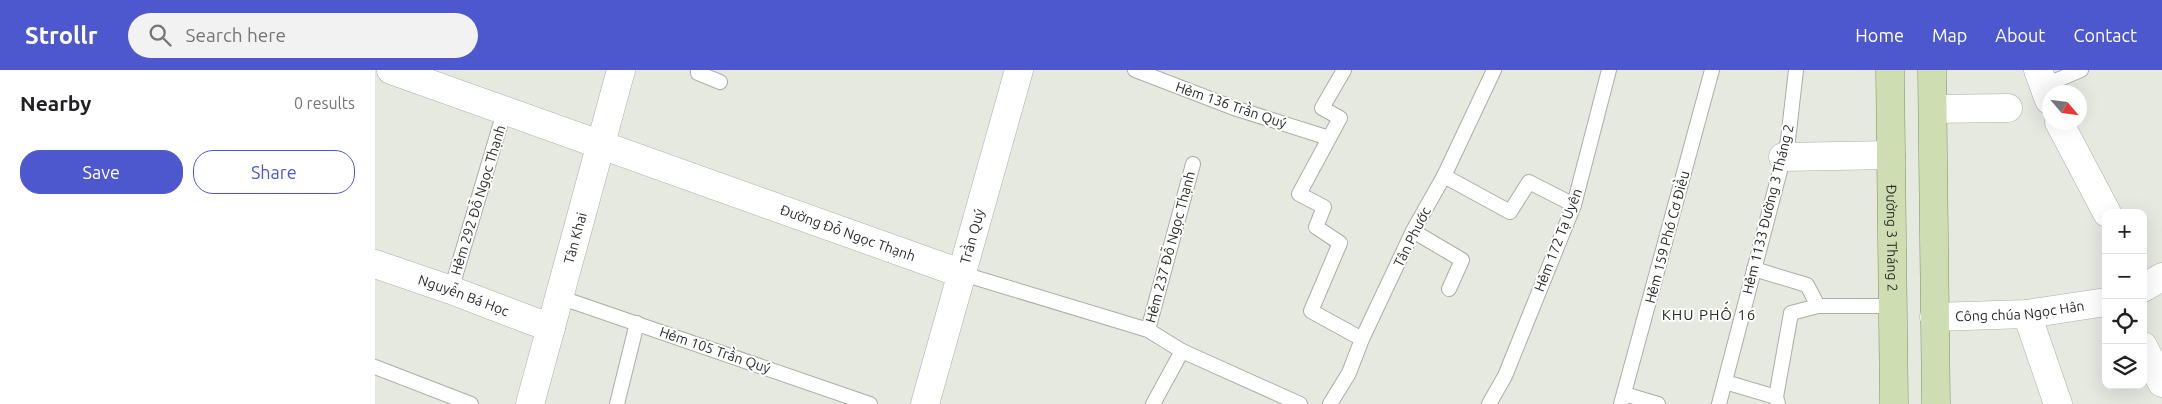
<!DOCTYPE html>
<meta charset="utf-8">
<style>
:root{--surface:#fff;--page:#f2f2f2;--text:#202124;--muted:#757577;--line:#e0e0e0;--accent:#4e58ce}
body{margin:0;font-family:Ubuntu,sans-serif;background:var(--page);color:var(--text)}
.controls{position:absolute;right:15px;bottom:15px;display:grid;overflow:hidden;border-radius:10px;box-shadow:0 5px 20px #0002}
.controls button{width:45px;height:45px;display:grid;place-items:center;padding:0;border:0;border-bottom:1px solid var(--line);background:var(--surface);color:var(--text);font:25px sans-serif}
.compass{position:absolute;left:1667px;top:15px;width:45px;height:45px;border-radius:50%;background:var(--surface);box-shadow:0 5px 20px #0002;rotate:118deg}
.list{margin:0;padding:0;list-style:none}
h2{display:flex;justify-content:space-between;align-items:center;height:65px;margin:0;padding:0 20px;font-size:21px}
h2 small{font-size:16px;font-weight:400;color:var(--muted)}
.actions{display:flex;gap:10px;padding:15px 20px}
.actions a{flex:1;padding:11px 0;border:1px solid var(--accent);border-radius:20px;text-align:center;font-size:18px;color:var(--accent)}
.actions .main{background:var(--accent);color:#fff}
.icon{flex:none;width:28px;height:28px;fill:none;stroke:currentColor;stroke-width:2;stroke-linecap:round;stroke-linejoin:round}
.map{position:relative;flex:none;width:1787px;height:334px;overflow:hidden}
header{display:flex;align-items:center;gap:30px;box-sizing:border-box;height:70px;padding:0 25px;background:var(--accent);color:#fff}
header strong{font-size:24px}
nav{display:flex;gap:28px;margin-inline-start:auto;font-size:18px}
.search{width:350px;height:45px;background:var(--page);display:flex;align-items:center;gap:12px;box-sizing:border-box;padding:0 18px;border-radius:28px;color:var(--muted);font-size:19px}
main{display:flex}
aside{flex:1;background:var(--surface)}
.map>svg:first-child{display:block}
</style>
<header>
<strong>Strollr</strong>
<div class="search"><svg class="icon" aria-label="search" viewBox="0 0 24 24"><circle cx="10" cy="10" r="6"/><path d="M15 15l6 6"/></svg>Search here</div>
<nav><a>Home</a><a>Map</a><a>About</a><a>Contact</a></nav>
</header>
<main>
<aside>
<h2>Nearby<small>0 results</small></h2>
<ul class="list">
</ul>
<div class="actions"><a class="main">Save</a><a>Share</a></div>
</aside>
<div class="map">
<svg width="1787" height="334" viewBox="0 0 1787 334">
<rect width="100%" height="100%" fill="#e5e9e0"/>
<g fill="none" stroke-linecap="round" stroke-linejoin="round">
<defs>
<g id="lane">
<path d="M323,0V3L345,12"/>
<path d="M760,0L859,38L954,68"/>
<path d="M969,0L947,38L965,48L924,124L949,137L941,157L965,173L936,241L987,269"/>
<path d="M1668,16L1706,0"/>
<path d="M1069,106L1135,142L1154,112L1199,135"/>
<path d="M1038,161L1087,190L1074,219"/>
<path d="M1379,199L1432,215L1443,236"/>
<path d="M588,204L773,260L807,281L925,334"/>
<path d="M76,220L130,39"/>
<path d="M184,227L495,334"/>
<path d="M773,260L818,94"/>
<path d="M0,297L96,334"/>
<path d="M1350,312L1401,327"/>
<path d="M1249,324L1283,334"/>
<path d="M242,334L262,253"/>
<path d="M778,334L807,281"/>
<path d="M955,334L974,303L987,269L1038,161L1069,106L1119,0"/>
<path d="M1114,334L1130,306L1199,135L1234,0"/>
<path d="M1246,334L1337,0"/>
<path d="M1344,334L1413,70L1421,0"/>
<path d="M1403,334L1401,327L1416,243L1443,236H1518"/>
</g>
<g id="street">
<path d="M1663,0L1674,30"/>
<path d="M1558,39L1633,38"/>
<path d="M1684,52L1732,143"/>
<path d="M1408,87L1516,85"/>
<path id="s1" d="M0,194L76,220L176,258"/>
<path d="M1768,218L1787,207"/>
<path d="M1652,244L1683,334"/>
<path id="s2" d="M1559,247L1652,244L1731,232"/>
<path d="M1768,276L1787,313"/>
<path id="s3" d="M155,334L246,0"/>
</g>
<g id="secondary">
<path id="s4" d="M16,0L588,204"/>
<path id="s5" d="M550,334L644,0"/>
</g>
<g id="primary">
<path id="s6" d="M1515,0L1519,334"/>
<path d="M1557,0L1561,334"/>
</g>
</defs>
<use href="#lane" stroke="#abaea6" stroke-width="16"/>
<use href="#street" stroke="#abaea6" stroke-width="29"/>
<use href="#secondary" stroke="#abaea6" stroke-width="29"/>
<use href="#primary" stroke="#809061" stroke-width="29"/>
<use href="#lane" stroke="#fff" stroke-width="14"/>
<use href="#street" stroke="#fff" stroke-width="28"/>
<use href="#secondary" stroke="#fff" stroke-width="28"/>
<use href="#primary" stroke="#ceddb2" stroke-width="28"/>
</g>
<g text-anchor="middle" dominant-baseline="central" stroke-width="4" stroke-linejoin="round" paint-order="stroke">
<g font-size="14" fill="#2b2c29" stroke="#fff">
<text transform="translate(856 35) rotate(19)">Hẻm 136 Trần Quý</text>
<text transform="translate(103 130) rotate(-73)">Hẻm 292 Đỗ Ngọc Thạnh</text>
<text transform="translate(1393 139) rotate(-76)">Hẻm 1133 Đường 3 Tháng 2</text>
<text stroke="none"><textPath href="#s4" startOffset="485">Đường Đỗ Ngọc Thạnh</textPath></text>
<text stroke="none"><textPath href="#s3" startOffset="172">Tân Khai</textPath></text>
<text stroke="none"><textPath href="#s5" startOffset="174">Trần Quý</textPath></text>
<text transform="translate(1037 167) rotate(-63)">Tân Phước</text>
<text transform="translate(1292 167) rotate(-75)">Hẻm 159 Phó Cơ Điều</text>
<text stroke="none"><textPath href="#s6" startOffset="168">Đường 3 Tháng 2</textPath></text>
<text transform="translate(1183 170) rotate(-69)">Hẻm 172 Tạ Uyên</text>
<text transform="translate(795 177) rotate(-75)">Hẻm 237 Đỗ Ngọc Thạnh</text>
<text stroke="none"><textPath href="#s1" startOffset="94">Nguyễn Bá Học</textPath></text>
<text stroke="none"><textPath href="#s2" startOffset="86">Công chúa Ngọc Hân</textPath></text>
<text transform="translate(340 280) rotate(19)">Hẻm 105 Trần Quý</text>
</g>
<g font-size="15" letter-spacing="1" fill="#2b2c29" stroke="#fff">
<text x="1334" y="244">KHU PHỐ 16</text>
</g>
</g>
</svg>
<div class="controls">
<button>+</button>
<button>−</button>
<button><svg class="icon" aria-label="locate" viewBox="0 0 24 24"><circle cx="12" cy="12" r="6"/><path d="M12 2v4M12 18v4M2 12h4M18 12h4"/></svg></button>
<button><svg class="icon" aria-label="layers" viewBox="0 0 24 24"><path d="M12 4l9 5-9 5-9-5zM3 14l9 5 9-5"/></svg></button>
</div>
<svg class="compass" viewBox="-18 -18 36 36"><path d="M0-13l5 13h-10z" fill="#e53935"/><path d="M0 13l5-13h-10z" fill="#757577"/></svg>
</div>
</main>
